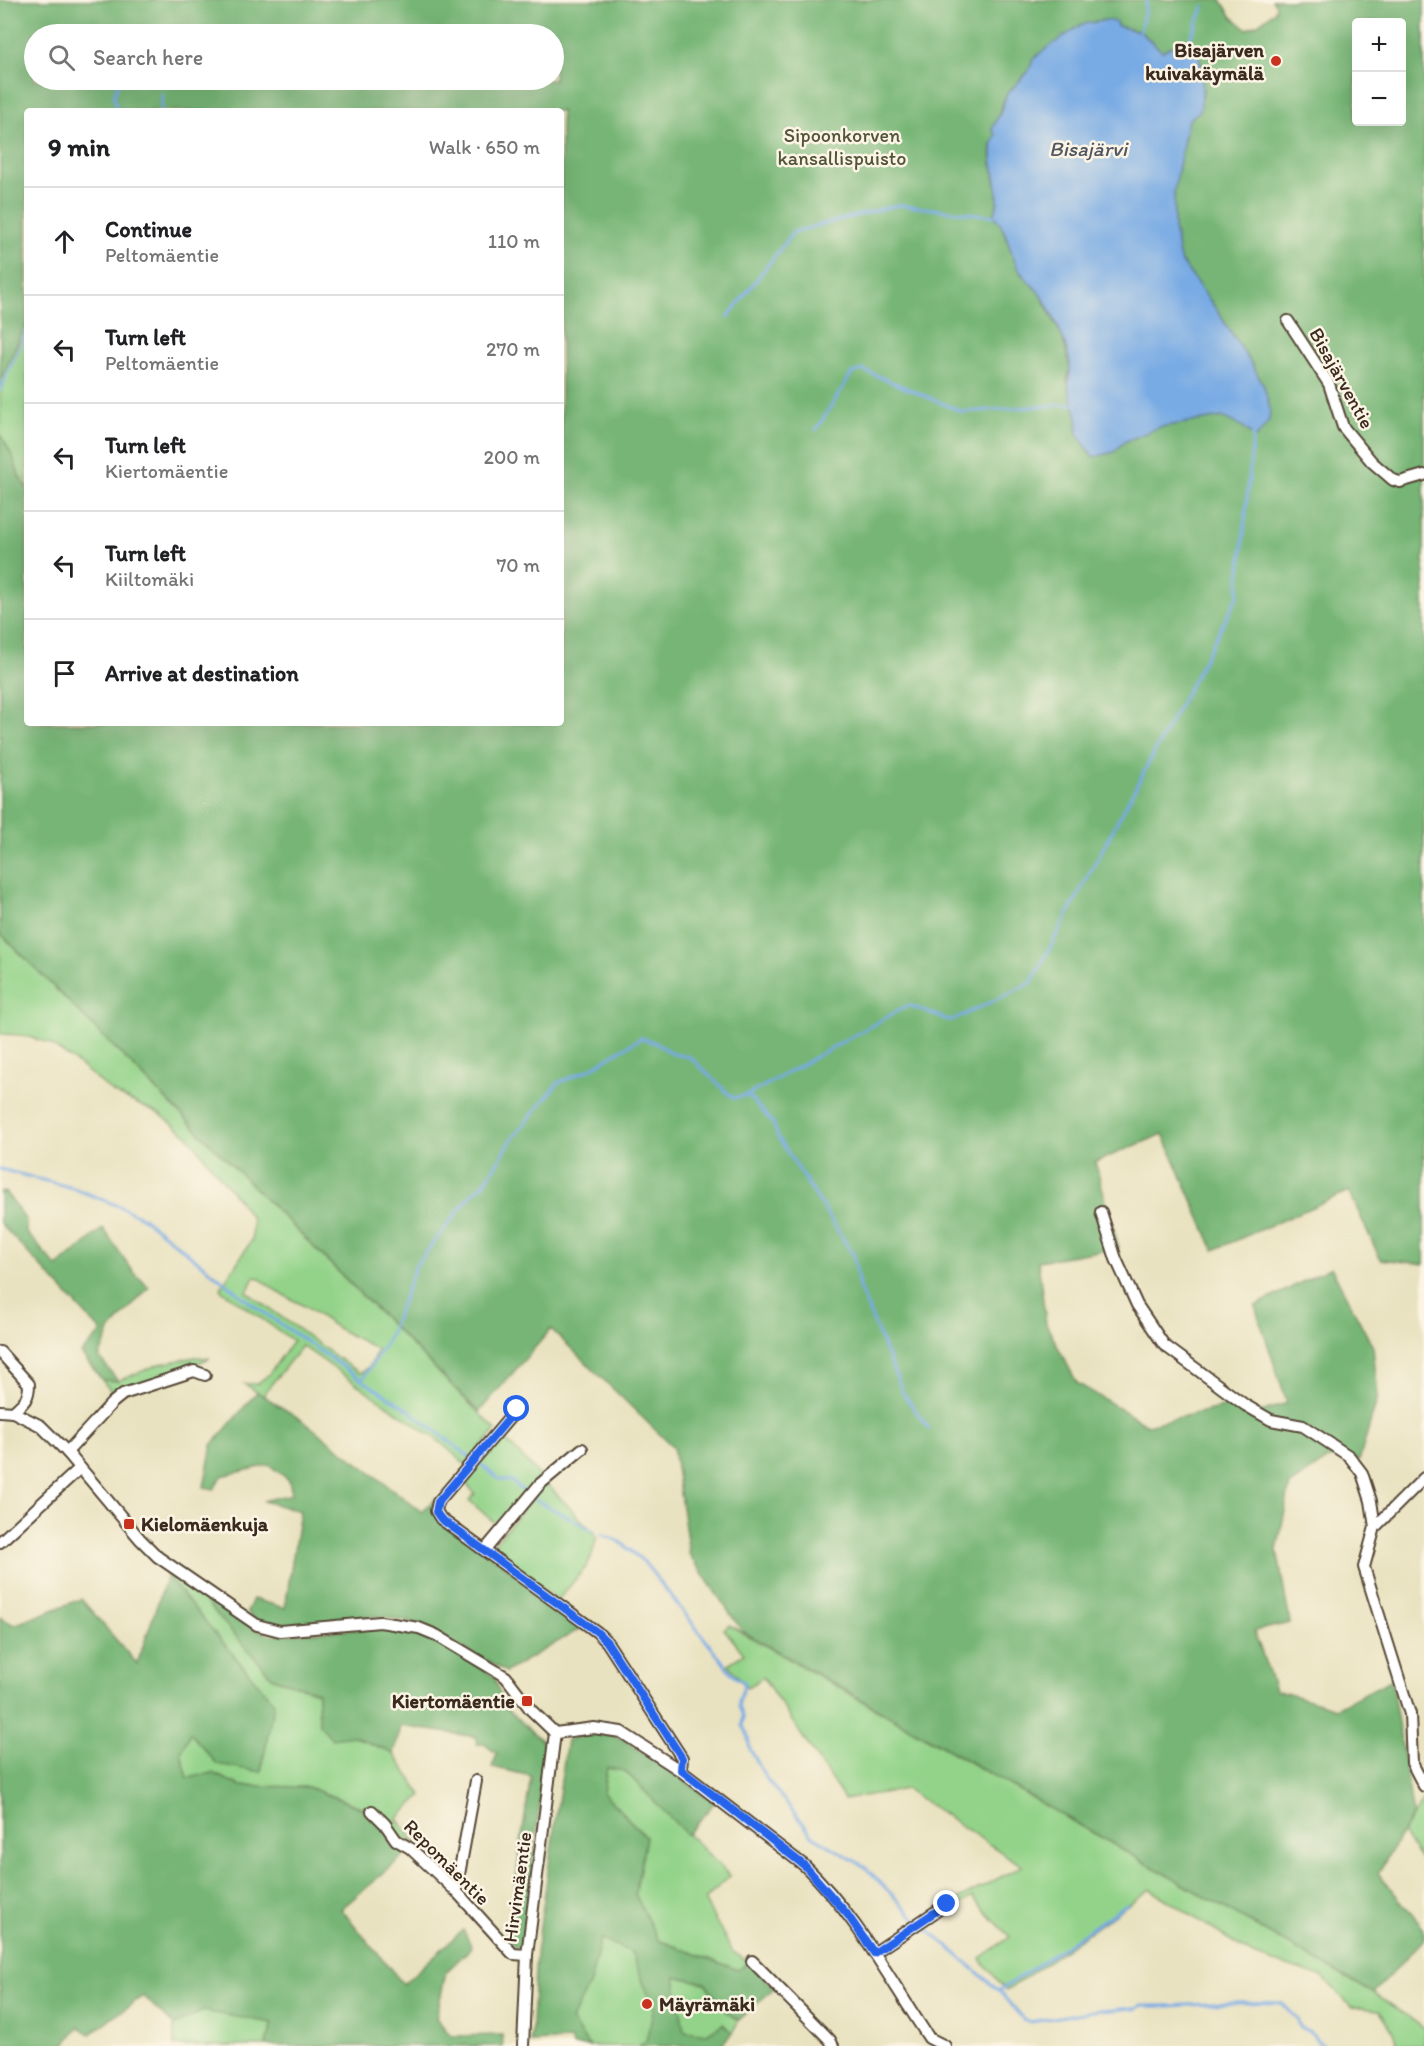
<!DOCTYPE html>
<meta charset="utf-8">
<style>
:root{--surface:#fff;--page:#f2f2f2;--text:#202124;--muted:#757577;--line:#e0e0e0}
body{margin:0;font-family:Itim,sans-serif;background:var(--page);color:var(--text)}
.controls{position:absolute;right:18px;top:18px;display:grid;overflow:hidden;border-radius:6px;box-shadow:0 6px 24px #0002}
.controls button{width:54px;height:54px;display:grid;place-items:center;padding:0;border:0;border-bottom:2px solid var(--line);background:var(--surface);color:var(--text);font:30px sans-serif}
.stop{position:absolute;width:18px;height:18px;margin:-14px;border:4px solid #2563eb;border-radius:50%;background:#fff}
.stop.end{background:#2563eb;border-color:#fff;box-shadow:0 2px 6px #0008}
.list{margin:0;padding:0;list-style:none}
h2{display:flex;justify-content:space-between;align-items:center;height:78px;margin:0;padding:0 24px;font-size:26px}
h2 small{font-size:20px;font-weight:400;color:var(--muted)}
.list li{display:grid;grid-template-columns:39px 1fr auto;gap:18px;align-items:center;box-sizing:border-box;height:108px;padding:0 24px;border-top:2px solid var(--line)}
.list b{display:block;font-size:22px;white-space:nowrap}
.list p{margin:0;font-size:20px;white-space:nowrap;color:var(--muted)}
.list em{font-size:20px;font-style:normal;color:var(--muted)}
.icon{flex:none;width:33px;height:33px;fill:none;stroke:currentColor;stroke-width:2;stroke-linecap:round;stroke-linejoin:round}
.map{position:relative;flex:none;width:1424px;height:2046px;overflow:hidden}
.search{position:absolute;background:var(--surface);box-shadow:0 6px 24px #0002;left:24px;top:24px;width:540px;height:66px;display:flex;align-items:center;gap:15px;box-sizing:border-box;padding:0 21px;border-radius:33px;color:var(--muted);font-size:22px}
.panel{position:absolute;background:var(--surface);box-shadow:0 6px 24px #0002;left:24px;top:108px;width:540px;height:618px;border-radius:6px}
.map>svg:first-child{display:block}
</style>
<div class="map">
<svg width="1424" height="2046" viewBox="0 0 1424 2046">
<rect width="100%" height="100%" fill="#fcf5e5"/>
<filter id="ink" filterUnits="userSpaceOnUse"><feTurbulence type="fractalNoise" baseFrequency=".0167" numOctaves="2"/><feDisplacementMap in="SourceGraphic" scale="12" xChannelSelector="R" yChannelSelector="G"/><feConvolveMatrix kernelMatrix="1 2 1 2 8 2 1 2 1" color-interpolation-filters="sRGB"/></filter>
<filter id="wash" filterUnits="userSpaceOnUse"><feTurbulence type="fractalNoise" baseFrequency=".008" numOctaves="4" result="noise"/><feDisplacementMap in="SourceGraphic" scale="24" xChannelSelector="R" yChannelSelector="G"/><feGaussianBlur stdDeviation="1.35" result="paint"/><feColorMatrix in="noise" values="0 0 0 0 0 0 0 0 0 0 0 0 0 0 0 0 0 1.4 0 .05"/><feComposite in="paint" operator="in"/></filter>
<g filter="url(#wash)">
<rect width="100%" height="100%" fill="#e9e2c0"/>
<g fill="#93d389" stroke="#677e54" stroke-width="1.5" fill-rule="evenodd">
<path d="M27,322V489L19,476L13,457L0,434V381Z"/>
<path d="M0,933L496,1430L466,1465L440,1442L302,1346L265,1392L264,1397L245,1384H258L269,1374L293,1341L220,1289L252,1240V1219L240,1202L188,1136L161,1115L114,1093L82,1067L49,1043L22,1035L0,1034ZM254,1277L259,1278L278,1292L306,1307L342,1331L377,1349C373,1359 371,1369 360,1373L346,1364L247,1292Z"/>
<path d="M195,1357L210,1358L115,1396L102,1380L118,1381L160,1364Z"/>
<path d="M501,1435L542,1478L499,1527L469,1500L475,1494L462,1478Z"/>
<path d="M547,1484L597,1536L592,1555L586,1567L558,1600L490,1549L542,1487Z"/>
<path d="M167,1576L191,1585L273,1678L318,1692L319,1724L354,1736L394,1754L422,1795L397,1819L418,1845L399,1836L372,1811L308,1787L241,1786L212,1773L188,1779L181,1753L190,1732L274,1703Z"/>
<path d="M729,1625L1373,1993L1424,2028V2046L1397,2044L1393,2031L1379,2010L1351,2007L1324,1978L1253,1955L1150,1889L1006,1991L980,1958L1010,1937L972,1897L962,1904L957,1900L1022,1866L906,1789L844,1799L763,1677L747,1688L728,1664L744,1654L724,1629Z"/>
<path d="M607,1767L625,1771L730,1876L704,1900L733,1952L749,1962L739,1970L658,1940L635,1894L646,1837L603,1793Z"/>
<path d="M1424,1800V1864L1402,1833Z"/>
<path d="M600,1939L631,1952L654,2009L646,2041L639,2046H589L571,2021L590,1983Z"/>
<path d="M674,1976L705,1983L727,2013L739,2020L732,2033L723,2024L707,2034L684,2031Z"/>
<path d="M203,2011L273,2023L266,2044L268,2046H174V2025Z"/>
</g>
<g fill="#76b575" stroke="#58704a" stroke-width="1.5" fill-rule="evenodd">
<path d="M0,0H1221L1232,17L1247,29L1258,24L1275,11L1276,5L1272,0H1424V1264L1380,1259L1349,1191L1214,1250L1163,1134L1095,1162L1119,1248L1038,1261L1046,1324L1077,1383L1147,1425L1232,1405L1261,1412L1287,1403L1255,1306L1331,1267L1373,1347L1378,1396L1359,1461L1339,1452L1290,1485L1277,1550L1290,1623L1254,1631L1275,1690L1336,1708L1391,1680L1413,1815L1378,1873L1424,1929V1939L1373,1993L742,1631L689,1554L673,1447L551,1329L479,1412L0,933V434L13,457L19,476L27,489V723H561V111H27V322L0,381ZM1107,20L1117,26L1141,32L1162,51L1169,47L1202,63L1203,96L1188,120L1185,134L1174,192V228L1180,260L1216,309L1252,365L1264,386L1256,437L1242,426L1222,417L1160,427L1123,442L1114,452L1077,435L1078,415L1070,393L1067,379L1070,368L1062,336L1037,288L1022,275L1017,266L1000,222L994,216C1005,189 982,158 996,135L994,127L1006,95L1028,72L1040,53L1095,21ZM1356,22H1402V122H1356ZM34,34H554V80H34Z"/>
<path d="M0,1191L6,1193L26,1220V1232L57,1267L103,1228L134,1273L149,1287L111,1329L99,1357L118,1381L102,1380L81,1353L102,1332L0,1223Z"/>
<path d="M257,1392L302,1420L422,1512L435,1499L433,1512L585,1626L506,1672L419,1624L377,1616L285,1626C270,1626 258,1624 247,1612L253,1599L285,1608L300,1511L263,1501L292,1494L289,1480L269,1465L222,1476L214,1489L204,1487L212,1445Z"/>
<path d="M167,1576L274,1703L261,1772L217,1764L190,1733L181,1753L188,1778L212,1773L241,1786L308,1787L371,1812L408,1852L341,1909L403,1984L463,1930L472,1947L446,1972L436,2018L451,2036L502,2035L503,2046H268L266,2044L273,2023L203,2011L174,2025L143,1996L90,2034L79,2027L63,2046H0V1617L14,1625L81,1599L137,1664Z"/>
<path d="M191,1585L255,1629L272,1635L380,1628L424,1635L458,1651L494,1677L504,1706L541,1740L546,1750L523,1947H515L507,1938L531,1776L492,1767L497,1754L484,1744H477V1737L401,1726L394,1754L354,1736L332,1739L319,1724L318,1692L273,1678Z"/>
<path d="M591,1733L621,1738L715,1802L687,1835L625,1771L607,1768L603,1793L646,1837L635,1894L658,1940L738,1970L749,1962L774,1988L739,2020L727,2013L705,1983L675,1976L684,2031L707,2034L723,2024L732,2033L720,2046H639L646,2041L654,2009L631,1952L601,1939L590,1983L571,2020L589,2046H573L570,2040L531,2042L536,1954L567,1740Z"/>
</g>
<path fill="#78aae4" stroke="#5a6a81" stroke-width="1.5" d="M1107,20L1116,22L1117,26L1140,32L1162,51C1177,45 1181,38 1197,47C1203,69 1204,90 1200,111L1188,120L1185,134L1174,192V228L1180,260L1216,309L1252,365L1264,386L1270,409L1269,421L1256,438L1242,426L1222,417L1160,427L1124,442L1114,452L1094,457C1086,450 1085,442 1077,435C1080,416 1073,408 1069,390C1067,381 1070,376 1070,368C1070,348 1053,315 1043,298C1036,286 1023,279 1017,266C1009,250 1007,229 994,216C1006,189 983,159 996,135L992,129L1002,109L1006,95L1028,72L1033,60L1040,53L1082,24Z"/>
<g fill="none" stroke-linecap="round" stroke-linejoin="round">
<g stroke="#78aae4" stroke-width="3">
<path d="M1140,32L1147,0"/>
<path d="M1189,41L1204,6"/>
<path d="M164,88L167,80"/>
<path d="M117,111L114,97L118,83"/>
<path d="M161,111L162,95"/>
<path d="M728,317L793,232L898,205L994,216"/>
<path d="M0,390L27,330"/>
<path d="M816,430L852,373L863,370L963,412L1074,404"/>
<path d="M748,1095L773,1123L778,1137L854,1256L859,1287L903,1393L929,1429"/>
<path d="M0,1169L73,1188L121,1207L143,1218L256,1307L362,1380L408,1409L416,1416L471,1458"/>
<path d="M362,1380L389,1337L416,1265L470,1196L484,1184L512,1139L558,1083L588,1070L641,1038L656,1043L673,1054L690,1057L733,1098L748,1095L908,1005L951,1021L1031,983L1238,596L1253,435"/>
<path d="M480,1464L499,1479L511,1481L526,1493"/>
<path d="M534,1499L594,1531"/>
<path d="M602,1534L620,1542L644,1562L734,1676L745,1683L739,1701V1707L743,1716L742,1726L747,1733L750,1749L766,1778L813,1836L865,1867L917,1920"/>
<path d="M922,1924L999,1991L1023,2019L1031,2022L1099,2010C1112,2012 1123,2007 1136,2009L1141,2006C1189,2007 1235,2000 1282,2003L1297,2019L1300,2027L1308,2031L1324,2046"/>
<path d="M999,1991L1127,1904"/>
</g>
</g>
</g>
<g filter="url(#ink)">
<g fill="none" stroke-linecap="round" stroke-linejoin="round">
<defs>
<g id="minor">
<path d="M1288,321L1329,384L1343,427L1372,462L1393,480L1400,482L1424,475"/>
<path d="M1101,1212L1116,1259L1137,1305L1164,1345L1245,1405L1271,1420L1303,1426L1349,1456L1362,1473L1371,1501L1375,1527"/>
<path d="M0,1352L29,1384C29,1399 24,1402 13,1412"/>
<path d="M517,1409L438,1502L436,1511L441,1519L597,1632L607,1642L682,1758L681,1771"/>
<path d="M0,1411L13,1412L41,1426L67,1452L140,1539L158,1557L257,1625L280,1631L380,1622L419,1628L436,1635L506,1677L531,1710L555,1733L594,1728L621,1732L681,1771L805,1866C856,1915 890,1980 929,2038L945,2046"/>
<path d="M67,1452L112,1403L123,1394L194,1371L205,1375"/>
<path d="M1424,1478L1375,1527L1364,1567L1410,1714L1412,1763L1424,1786"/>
<path d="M0,1542L80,1468"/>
<path d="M485,1550L540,1484L582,1449"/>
<path d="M372,1811L385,1824L396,1840L410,1848L456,1891L513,1954L527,1955"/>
<path d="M456,1891L476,1781"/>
<path d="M874,1953L947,1904"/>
<path d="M752,1961L830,2040L833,2046"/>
<path d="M523,2046L527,1955L555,1733"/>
</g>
</defs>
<use href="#minor" stroke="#554636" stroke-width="14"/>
<use href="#minor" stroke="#fff" stroke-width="10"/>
</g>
</g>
<g fill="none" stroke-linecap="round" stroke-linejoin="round" filter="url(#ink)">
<path stroke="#2563eb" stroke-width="8" d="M517,1409L438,1502L436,1512L441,1519L597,1632L607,1642L682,1758L681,1770L805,1866L847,1914L874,1953L947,1904"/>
</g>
<g fill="#c8321e" stroke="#fcf5e5" stroke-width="2">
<circle cx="1276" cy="61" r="6"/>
<rect x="123" y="1518" width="12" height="12" rx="3"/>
<rect x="521" y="1695" width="12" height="12" rx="3"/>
<circle cx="647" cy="2004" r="6"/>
</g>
<g text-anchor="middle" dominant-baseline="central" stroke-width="5" stroke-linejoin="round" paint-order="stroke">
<g font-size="20" font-weight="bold" fill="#3b2a1e" stroke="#fcf5e5" text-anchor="end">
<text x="1264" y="50">Bisajärven<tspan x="1264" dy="23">kuivakäymälä</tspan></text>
<text x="141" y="1524" text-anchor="start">Kielomäenkuja</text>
<text x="515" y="1701">Kiertomäentie</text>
<text x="659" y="2004" text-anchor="start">Mäyrämäki</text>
</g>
<g font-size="20" fill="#515439" stroke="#fcf5e5">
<text x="842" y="135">Sipoonkorven<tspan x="842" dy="23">kansallispuisto</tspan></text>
</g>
<g font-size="20" fill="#3b2a1e" stroke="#fcf5e5">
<text transform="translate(1342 378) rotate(61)">Bisajärventie</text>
<text transform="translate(447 1862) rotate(45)">Repomäentie</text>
<text transform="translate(517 1887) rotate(-82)">Hirvimäentie</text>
</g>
<g font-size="21" font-style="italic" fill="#505763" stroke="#fcf5e5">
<text x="1088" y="148">Bisajärvi</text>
</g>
</g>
</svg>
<div class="controls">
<button>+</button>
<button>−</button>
</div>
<div class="stop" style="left:517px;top:1409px"></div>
<div class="stop end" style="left:947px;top:1904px"></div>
<div class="search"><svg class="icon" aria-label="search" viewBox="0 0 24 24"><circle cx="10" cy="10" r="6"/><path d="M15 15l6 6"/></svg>Search here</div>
<section class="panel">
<h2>9 min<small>Walk · 650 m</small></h2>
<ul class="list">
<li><svg class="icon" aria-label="ahead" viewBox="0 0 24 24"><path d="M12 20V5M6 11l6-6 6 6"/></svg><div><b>Continue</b><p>Peltomäentie</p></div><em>110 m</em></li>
<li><svg class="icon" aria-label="left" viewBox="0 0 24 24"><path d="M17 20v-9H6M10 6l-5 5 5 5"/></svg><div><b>Turn left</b><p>Peltomäentie</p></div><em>270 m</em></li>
<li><svg class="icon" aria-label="left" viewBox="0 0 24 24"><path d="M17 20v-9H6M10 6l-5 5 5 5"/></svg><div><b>Turn left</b><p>Kiertomäentie</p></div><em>200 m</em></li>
<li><svg class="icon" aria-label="left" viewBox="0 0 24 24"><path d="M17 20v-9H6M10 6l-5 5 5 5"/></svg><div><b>Turn left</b><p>Kiiltomäki</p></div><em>70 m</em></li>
<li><svg class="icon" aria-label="arrive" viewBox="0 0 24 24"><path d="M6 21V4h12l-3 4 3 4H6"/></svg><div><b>Arrive at destination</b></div></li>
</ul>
</section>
</div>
